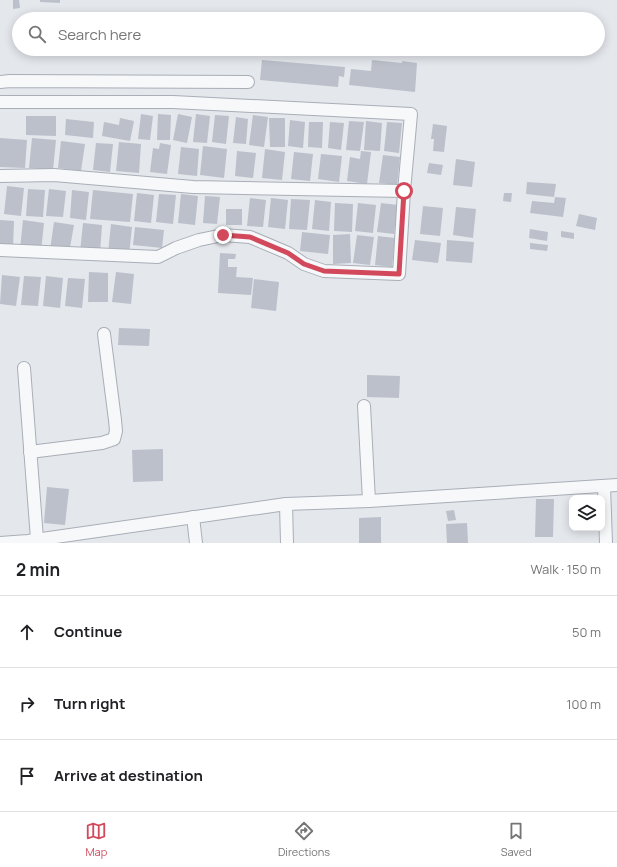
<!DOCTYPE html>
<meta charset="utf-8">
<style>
:root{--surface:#fff;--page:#f6f6f6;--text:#202124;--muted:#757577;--line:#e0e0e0;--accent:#d1495b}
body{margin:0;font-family:Manrope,sans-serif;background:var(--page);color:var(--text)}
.controls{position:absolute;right:12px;bottom:12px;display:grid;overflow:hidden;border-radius:8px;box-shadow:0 2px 10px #0003}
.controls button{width:36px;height:36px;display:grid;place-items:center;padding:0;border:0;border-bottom:1px solid var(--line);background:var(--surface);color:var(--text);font:20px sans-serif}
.stop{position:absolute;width:12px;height:12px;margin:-9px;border:3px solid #d1495b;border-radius:50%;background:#fff}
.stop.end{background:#d1495b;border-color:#fff;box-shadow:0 1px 4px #0008}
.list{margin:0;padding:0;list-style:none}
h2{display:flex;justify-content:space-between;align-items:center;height:52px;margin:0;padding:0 16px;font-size:17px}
h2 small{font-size:13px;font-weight:400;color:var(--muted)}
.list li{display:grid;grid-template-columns:26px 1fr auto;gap:12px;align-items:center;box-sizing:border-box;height:72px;padding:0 16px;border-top:1px solid var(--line)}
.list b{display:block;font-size:15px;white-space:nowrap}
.list em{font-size:13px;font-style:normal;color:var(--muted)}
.icon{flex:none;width:22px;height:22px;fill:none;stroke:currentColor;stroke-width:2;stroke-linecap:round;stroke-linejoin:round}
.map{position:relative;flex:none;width:617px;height:543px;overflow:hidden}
.search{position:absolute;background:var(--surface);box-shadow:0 2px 10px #0003;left:12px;right:12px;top:12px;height:44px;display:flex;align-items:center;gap:10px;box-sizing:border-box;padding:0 14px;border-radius:22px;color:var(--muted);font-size:15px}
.sheet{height:268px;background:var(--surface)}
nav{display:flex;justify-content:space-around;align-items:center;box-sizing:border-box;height:56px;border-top:1px solid var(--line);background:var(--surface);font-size:11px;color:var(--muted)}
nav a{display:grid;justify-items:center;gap:2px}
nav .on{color:var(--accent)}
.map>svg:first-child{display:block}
</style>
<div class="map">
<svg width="617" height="543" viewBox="0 0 617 543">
<rect width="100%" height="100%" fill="#e4e7ec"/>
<g fill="#bbc0ca">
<path d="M13,0H19L20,8L13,9Z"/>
<path d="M40,0H60V3L40,2Z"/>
<path d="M262,60L345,67L344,77L339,76L338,87L260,80Z"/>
<path d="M372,60L402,63V61L417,63L415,92L349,85L351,69L371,71Z"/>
<path d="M141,114L153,116L150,140L138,139Z"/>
<path d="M158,114L171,115L170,140H157Z"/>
<path d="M178,114L192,117L187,143L173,140Z"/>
<path d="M196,114L210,116L207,143L193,142Z"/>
<path d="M215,115L229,116L226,144L212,142Z"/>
<path d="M253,115L268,117L264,147L249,145Z"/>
<path d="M26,116H56V136L26,135Z"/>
<path d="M236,117L248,119L246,144L233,143Z"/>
<path d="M120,118L134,121L130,141L102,136L104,122L119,125Z"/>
<path d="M269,118H285V147H270Z"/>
<path d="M66,119L94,122L93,138L65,135Z"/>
<path d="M290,120L305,122L303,148L288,146Z"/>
<path d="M349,121L364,122L360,151L346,150Z"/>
<path d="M366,121L382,123L380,151L364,150Z"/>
<path d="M309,122H323L322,148L308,147Z"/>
<path d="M330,122L344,123L341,150L328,148Z"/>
<path d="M387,122L402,123L399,153L384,151Z"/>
<path d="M433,124L447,126L444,152L433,151L434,139H431Z"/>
<path d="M0,138L27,140L25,168L0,167Z"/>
<path d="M32,138L56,140L53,170L29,168Z"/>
<path d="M61,141L85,144L81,171L58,168Z"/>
<path d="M119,142L141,144L139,173L116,171Z"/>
<path d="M96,143L113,144L110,172L93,170Z"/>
<path d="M160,143L171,145L167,174L150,172L153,148L159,149Z"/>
<path d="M203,146L227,149L224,178L200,175Z"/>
<path d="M181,147L199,149L197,176L178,174Z"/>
<path d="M265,149L285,152L282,180L262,178Z"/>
<path d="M237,151L256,153L253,178L235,176Z"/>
<path d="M361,151L371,152L367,184L347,181L350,157L360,159Z"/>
<path d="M294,152L313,154L310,181L291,179Z"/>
<path d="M321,154L342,156L339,182L318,179Z"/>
<path d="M383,155L400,157L397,185L379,183Z"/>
<path d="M456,159L475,162L472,187L453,185Z"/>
<path d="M429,163L443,165L441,175L427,173Z"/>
<path d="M527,182L556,184L554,197L526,194Z"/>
<path d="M7,186L24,188L21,216L4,214Z"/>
<path d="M28,189L45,190L43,217L26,216Z"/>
<path d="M49,189L66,191L63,217L46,216Z"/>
<path d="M72,190L89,192L86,220L70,218Z"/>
<path d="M93,190L133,194L130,222L90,219Z"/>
<path d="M137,193L154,195L151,223L134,221Z"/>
<path d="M504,193H512L511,202L503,201Z"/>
<path d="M159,194L176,195L173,224L156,222Z"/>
<path d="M181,194L198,196L195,225L178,223Z"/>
<path d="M205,196L220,197L217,224L203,223Z"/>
<path d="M555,197L566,198L563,217L530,213L532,201L554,203Z"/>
<path d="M250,198L266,200L263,227L247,226Z"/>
<path d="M271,198L288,200L285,229L268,227Z"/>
<path d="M291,199L310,200L307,230L289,229Z"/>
<path d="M315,200L331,202L329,231L312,229Z"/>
<path d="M335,203L353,204L352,232L334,231Z"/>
<path d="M358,203L376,205L373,233L355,231Z"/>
<path d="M381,203L398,205L394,234L377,232Z"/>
<path d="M423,206L443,208L440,236L420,234Z"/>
<path d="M456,207L476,209L473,238L453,235Z"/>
<rect x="226" y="209" width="16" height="16"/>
<path d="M579,214L597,218L595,230L576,226Z"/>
<path d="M0,220L14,221L13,249H0Z"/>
<path d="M23,220L44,223L41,251L20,249Z"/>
<path d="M54,222L74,225L69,253L50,250Z"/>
<path d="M83,223L102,225L100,253L80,252Z"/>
<path d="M111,224L132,227L129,255L108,253Z"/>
<path d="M135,227L164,230L162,248L133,245Z"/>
<path d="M530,229L548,232L547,241L529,238Z"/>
<path d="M561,231L574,233V239L561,237Z"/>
<path d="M302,232L330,235L328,254L300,251Z"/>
<path d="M350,234L351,263L333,264V235Z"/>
<path d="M357,235L374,237L370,265L353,263Z"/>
<path d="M378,236L395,238L392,267L375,265Z"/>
<path d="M415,240L441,243L438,263L412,260Z"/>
<path d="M447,240L474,242L472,263L446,261Z"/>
<path d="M530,243L548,245L547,251L530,249Z"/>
<path d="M220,253L236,254L235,259H228V267H237L236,277L253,278L251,295L218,293Z"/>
<path d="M89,272L108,273V302H88Z"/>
<path d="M116,272L134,274L131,304L112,302Z"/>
<path d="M2,275L20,277L16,306L0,304Z"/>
<path d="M24,276L41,277L38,306L21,305Z"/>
<path d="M46,276L63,278L60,308L43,306Z"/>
<path d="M68,278L85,279L82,308L65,306Z"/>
<path d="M254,279L279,282L276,311L251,308Z"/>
<path d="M119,328L150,329L149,346L118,345Z"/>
<path d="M367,375L400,376L399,398L367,397Z"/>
<path d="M163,449V481L133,482L132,450Z"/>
<path d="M47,487L69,489L65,525L44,523Z"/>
<path d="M536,499H554L553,537H535Z"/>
<path d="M454,510L456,520L448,521L446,511Z"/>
<path d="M381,517V543H359V518Z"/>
<path d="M467,523L468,543H447L446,524Z"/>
</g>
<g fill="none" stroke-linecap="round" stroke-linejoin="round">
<defs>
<g id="minor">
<path d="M0,82L10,81L248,82"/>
<path d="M0,102H173L411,114L404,191"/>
<path d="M0,176L54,175L193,187L404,191L399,274L324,271L304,264L288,253L250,237L223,235L199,240L176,248L158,257L0,250"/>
<path d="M24,368L37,539"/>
<path d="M364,406L369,501"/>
<path d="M30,452L102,443L114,439L116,431L115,420L104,334"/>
<path d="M604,486L606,543"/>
<path d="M286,504L287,543"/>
<path d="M193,517L196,543"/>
<path d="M0,543L28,541L286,504L369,501L617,485"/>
</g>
</defs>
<use href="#minor" stroke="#a9aeb7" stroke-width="14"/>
<use href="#minor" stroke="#f7f8fa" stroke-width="12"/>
</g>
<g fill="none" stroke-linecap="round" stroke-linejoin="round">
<path stroke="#d1495b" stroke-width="5" d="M223,235L250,237L288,253L304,264L324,271L399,274L404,191"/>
</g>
</svg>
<div class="controls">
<button><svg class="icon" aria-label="layers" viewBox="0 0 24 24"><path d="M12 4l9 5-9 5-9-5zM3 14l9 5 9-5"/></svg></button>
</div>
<div class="stop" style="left:404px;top:191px"></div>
<div class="stop end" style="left:223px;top:235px"></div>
<div class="search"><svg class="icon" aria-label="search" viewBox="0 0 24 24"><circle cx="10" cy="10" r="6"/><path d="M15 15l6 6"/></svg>Search here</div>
</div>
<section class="sheet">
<h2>2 min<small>Walk · 150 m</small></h2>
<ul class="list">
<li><svg class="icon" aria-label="ahead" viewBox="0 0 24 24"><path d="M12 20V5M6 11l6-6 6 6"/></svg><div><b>Continue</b></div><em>50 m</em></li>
<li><svg class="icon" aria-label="right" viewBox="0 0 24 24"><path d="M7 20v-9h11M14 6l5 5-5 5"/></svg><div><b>Turn right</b></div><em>100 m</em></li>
<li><svg class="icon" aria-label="arrive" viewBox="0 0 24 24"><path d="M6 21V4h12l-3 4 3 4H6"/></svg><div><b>Arrive at destination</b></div></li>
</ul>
</section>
<nav>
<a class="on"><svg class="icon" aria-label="map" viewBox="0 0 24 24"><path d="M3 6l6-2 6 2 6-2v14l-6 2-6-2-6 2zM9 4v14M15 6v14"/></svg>Map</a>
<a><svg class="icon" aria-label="directions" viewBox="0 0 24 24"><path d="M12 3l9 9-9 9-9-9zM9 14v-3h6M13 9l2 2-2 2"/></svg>Directions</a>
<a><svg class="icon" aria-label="saved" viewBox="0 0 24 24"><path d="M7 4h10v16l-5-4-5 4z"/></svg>Saved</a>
</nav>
